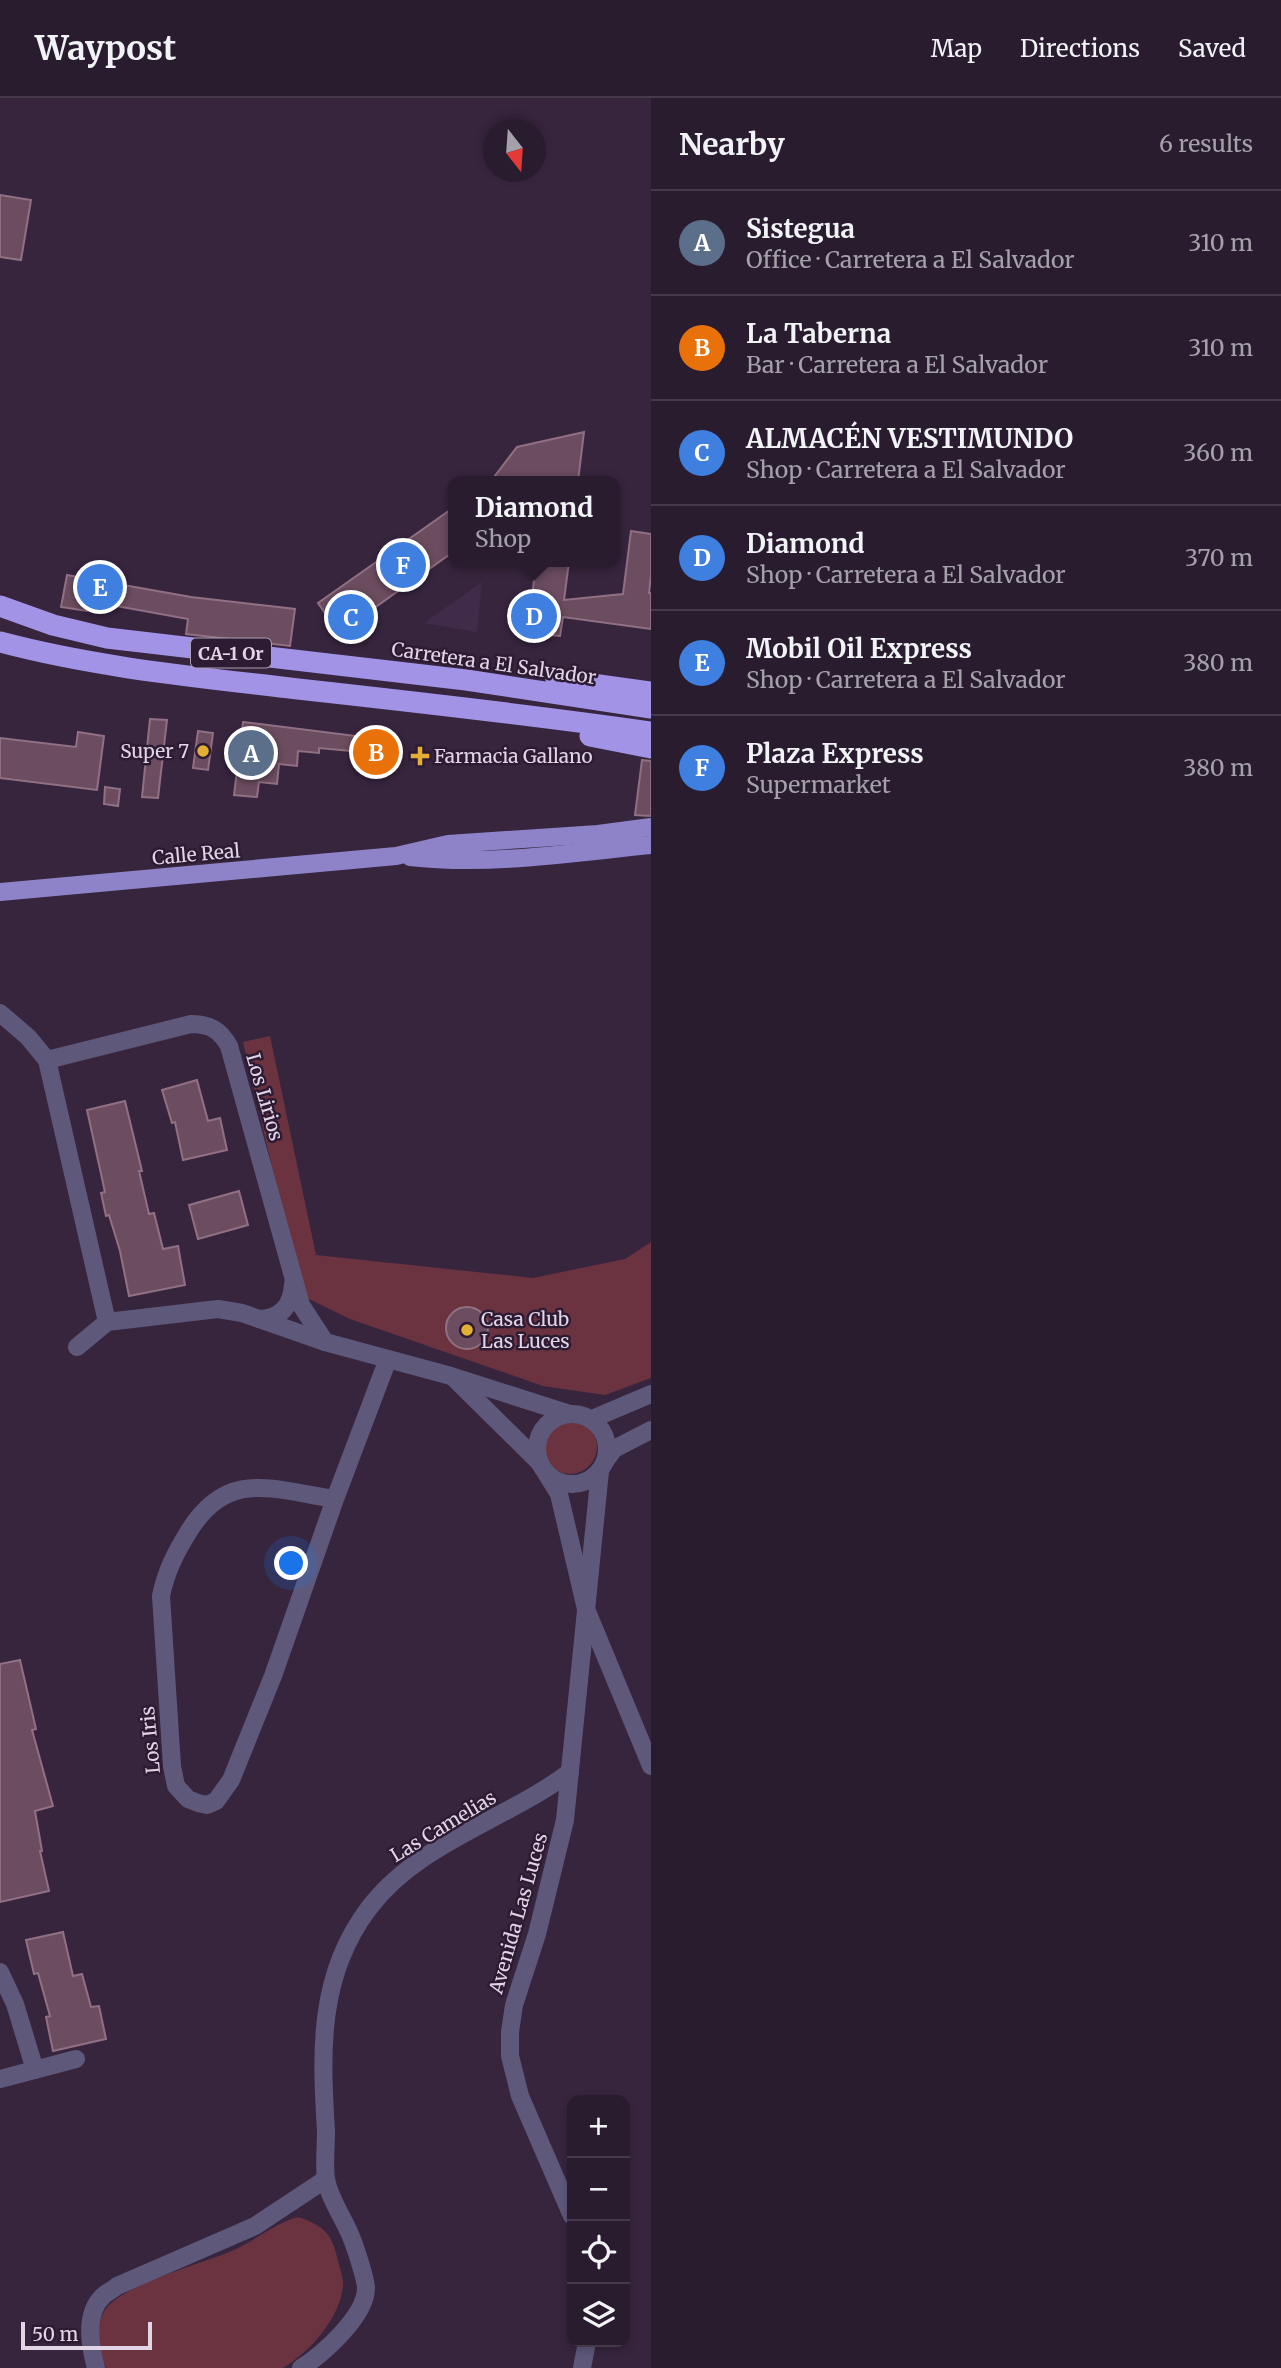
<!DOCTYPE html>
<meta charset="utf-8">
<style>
:root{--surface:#291c2e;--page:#312536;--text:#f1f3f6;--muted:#a5a1aa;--line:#453a4a;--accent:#e2af34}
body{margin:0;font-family:Merriweather,serif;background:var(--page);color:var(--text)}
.controls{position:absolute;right:21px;bottom:21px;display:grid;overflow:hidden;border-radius:14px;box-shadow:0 4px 10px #0003}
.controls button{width:63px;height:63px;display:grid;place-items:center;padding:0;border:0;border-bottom:2px solid var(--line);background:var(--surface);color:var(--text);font:35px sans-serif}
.compass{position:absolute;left:483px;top:21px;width:63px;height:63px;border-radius:50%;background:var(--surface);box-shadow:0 4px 10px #0003;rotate:163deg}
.scale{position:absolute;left:21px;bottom:18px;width:131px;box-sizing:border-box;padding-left:7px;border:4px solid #e2d6e6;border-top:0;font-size:19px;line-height:24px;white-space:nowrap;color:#e2d6e6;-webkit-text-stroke:5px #2d1b34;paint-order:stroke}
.you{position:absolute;left:292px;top:1466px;width:24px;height:24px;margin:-18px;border:5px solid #fff;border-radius:50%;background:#1a73e8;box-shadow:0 0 0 10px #1a73e833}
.badge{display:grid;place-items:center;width:46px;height:46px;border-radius:50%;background:var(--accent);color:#fff;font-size:23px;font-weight:700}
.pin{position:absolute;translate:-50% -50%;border:4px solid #fff;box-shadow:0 2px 7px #0006}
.popup{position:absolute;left:448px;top:378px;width:172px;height:91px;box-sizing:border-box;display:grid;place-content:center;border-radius:14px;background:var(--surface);filter:drop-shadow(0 2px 5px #0005);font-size:23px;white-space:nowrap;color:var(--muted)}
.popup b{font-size:26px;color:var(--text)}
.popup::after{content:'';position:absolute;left:50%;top:100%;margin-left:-14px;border:14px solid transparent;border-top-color:var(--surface)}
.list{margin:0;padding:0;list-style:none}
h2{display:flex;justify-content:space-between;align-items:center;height:91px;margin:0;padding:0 28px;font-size:30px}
h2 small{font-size:23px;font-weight:400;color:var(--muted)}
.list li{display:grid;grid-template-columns:46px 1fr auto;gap:21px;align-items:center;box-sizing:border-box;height:105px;padding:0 28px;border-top:2px solid var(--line)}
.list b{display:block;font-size:26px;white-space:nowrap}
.list p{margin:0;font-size:23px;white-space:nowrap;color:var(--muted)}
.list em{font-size:23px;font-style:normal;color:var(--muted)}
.icon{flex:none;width:38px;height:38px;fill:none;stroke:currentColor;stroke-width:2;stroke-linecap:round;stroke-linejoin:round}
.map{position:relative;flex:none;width:651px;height:2270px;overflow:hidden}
header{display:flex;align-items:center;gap:42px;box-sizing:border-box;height:98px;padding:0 35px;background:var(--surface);border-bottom:2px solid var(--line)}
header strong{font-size:33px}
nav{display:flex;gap:38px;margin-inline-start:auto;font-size:24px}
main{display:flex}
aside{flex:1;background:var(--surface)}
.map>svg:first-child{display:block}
</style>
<header>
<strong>Waypost</strong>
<nav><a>Map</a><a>Directions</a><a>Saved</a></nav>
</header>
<main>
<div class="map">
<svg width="651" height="2270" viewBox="0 0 651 2270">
<rect width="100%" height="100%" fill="#37253e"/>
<path fill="#412b4a" d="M482,484L477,534L424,525Z"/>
<g fill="#6b333f">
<path d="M270,938L316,1157L533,1180L625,1161L651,1144V1280L605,1297L543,1288L350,1221L309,1201L301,1190L294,1164L243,944Z"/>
<circle cx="570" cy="1349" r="27"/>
<path d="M298,2119C325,2128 332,2136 338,2163C340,2171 344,2181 343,2189C339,2221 310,2254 283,2270H106C99,2254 95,2228 105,2212C123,2185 204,2166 236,2151C257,2141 276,2125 298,2119Z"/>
</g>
<g fill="#6c4d60" stroke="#917083" stroke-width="2">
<path d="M0,97L31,102L21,162L0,159Z"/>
<path d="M584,334L578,383H491L517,349Z"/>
<path d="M453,410V454L339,535L318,505Z"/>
<path d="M631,433L651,436V477L649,495H651V531L563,519L560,538L528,535L536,464H569L564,502L623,496Z"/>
<path d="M67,477L191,499L295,511L290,548L186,536L188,521L100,505L87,513L61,509Z"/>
<path d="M150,621L167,622L158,700L142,699Z"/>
<path d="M243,624L356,638L355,641L391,646L388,666L361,662L362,654L319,650V655L298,653L297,668L279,666L277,686L259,684L257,699L234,697Z"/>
<path d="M198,633L213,635L208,672L193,670Z"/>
<path d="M78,634L104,638L97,692L0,680V640L76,649Z"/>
<path d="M642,662L651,663V718L635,717Z"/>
<path d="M105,689L120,691L118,708L104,706Z"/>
<path d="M197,982L208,1023L220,1020L227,1052L183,1062L175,1024L172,1025L162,992Z"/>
<path d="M125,1003L142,1073H139L149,1116L154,1115L163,1151L178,1148L185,1187L129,1198L120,1153L109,1117L106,1118L101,1095L105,1094L87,1012Z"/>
<path d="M239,1093L248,1127L198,1141L189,1107Z"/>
<circle cx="467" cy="1230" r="21"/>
<path d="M20,1562L36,1631L32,1632L53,1708L35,1713L42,1753H40L49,1793L0,1804V1566Z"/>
<path d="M63,1834L73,1878L82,1876L91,1909L99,1908L106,1941L53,1953L46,1919L50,1918L38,1875L34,1876L26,1842Z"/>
</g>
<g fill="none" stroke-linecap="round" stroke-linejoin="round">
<g stroke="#5e597b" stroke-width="18">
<path d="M0,915L28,939L47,962L107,1224"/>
<path d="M47,962L191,926C210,926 220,932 229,948L301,1207L325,1244"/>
<path d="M259,1221C281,1221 292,1207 293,1186"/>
<path d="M77,1249L107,1224L218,1211L242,1215L325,1244L451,1278L570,1316"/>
<path d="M454,1280L540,1365"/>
<circle cx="572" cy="1351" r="35"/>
<path d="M592,1321L651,1296"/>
<path d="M606,1362L614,1351L651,1332"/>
<path d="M546,1375L559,1396L586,1511L651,1668"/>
<path d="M335,1401C273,1392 228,1370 189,1433C176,1454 166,1473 161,1498L172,1668L176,1688L188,1701L198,1705L207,1707L216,1703L231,1682L273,1578L335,1401L388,1261"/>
<path d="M0,1874L15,1906L35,1972"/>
<path d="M0,1981L76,1961"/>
<path d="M572,2118L520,1998L510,1958V1934L514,1907L537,1836L565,1722L600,1373"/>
<path d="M96,2270C90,2248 84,2216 103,2198C107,2194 113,2192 117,2188L255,2128L326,2081"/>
<path d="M301,2270C323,2256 366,2218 366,2190C366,2186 364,2179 363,2175C359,2161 355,2147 349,2134C342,2118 329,2099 326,2081C324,2069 326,2047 326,2033C321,1953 318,1877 369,1810C419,1744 506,1722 570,1674"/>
<path d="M582,2270L587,2244"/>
</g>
<g stroke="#8e83c8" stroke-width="18">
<path d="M410,759C490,768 572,755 651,747"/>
<path d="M0,794L396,758L448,746L598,736L651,729"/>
</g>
<g stroke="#a293e7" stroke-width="21">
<path d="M0,508L53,527L107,540L466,582L651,610"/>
<path d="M0,544C98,570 198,579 298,591C416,604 534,617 651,634"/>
<path d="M556,581L651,594"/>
<path d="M590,638L651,650"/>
</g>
</g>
<g fill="#e2af34" stroke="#2d1b34" stroke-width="2.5">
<circle cx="203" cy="653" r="7"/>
<path d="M416.5 647.5h7v7h7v7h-7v7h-7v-7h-7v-7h7z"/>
<circle cx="467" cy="1232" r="7"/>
</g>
<g text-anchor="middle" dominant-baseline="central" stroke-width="5" stroke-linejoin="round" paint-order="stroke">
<rect fill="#2d1b34" stroke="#ac9eb1" stroke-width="2" x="191" y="540.5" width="80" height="29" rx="5"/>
<g font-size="18" font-weight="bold" fill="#e2d6e6">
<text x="231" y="555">CA-1 Or</text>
</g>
<g font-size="19" fill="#e2d6e6" stroke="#2d1b34">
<text transform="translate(494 565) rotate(8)">Carretera a El Salvador</text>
<text transform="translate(196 756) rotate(-5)">Calle Real</text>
<text transform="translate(265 999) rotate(74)">Los Lirios</text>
<text transform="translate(150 1642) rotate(-95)">Los Iris</text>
<text transform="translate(443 1728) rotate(-31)">Las Camelias</text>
<text transform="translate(518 1815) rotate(-74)">Avenida Las Luces</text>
</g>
<g font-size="19" fill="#e2d6e6" stroke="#2d1b34" text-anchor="start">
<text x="189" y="653" text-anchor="end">Super 7</text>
<text x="434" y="658">Farmacia Gallano</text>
<text x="481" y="1221">Casa Club<tspan x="481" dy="22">Las Luces</tspan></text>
</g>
</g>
</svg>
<div class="controls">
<button>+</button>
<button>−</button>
<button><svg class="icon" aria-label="locate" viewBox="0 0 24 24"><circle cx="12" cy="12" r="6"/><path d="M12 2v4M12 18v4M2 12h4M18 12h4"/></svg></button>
<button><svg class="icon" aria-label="layers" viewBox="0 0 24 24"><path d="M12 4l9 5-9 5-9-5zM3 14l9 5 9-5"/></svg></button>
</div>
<svg class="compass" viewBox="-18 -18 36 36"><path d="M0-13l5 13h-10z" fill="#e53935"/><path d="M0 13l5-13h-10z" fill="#a5a1aa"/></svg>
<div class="scale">50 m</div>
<div class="you"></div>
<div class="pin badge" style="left:251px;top:655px;background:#5c6f8a">A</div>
<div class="pin badge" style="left:376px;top:654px;background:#e8710a">B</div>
<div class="pin badge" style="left:351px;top:519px;background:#3f7fe0">C</div>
<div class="pin badge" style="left:534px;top:518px;background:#3f7fe0">D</div>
<div class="popup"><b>Diamond</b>Shop</div>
<div class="pin badge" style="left:100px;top:489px;background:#3f7fe0">E</div>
<div class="pin badge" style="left:403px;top:467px;background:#3f7fe0">F</div>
</div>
<aside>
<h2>Nearby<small>6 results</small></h2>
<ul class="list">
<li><span class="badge" style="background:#5c6f8a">A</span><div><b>Sistegua</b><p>Office · Carretera a El Salvador</p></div><em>310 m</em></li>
<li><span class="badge" style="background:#e8710a">B</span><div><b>La Taberna</b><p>Bar · Carretera a El Salvador</p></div><em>310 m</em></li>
<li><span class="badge" style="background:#3f7fe0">C</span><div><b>ALMACÉN VESTIMUNDO</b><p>Shop · Carretera a El Salvador</p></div><em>360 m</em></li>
<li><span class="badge" style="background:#3f7fe0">D</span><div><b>Diamond</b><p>Shop · Carretera a El Salvador</p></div><em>370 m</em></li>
<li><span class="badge" style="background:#3f7fe0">E</span><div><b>Mobil Oil Express</b><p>Shop · Carretera a El Salvador</p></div><em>380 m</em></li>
<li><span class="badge" style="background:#3f7fe0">F</span><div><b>Plaza Express</b><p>Supermarket</p></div><em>380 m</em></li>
</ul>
</aside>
</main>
